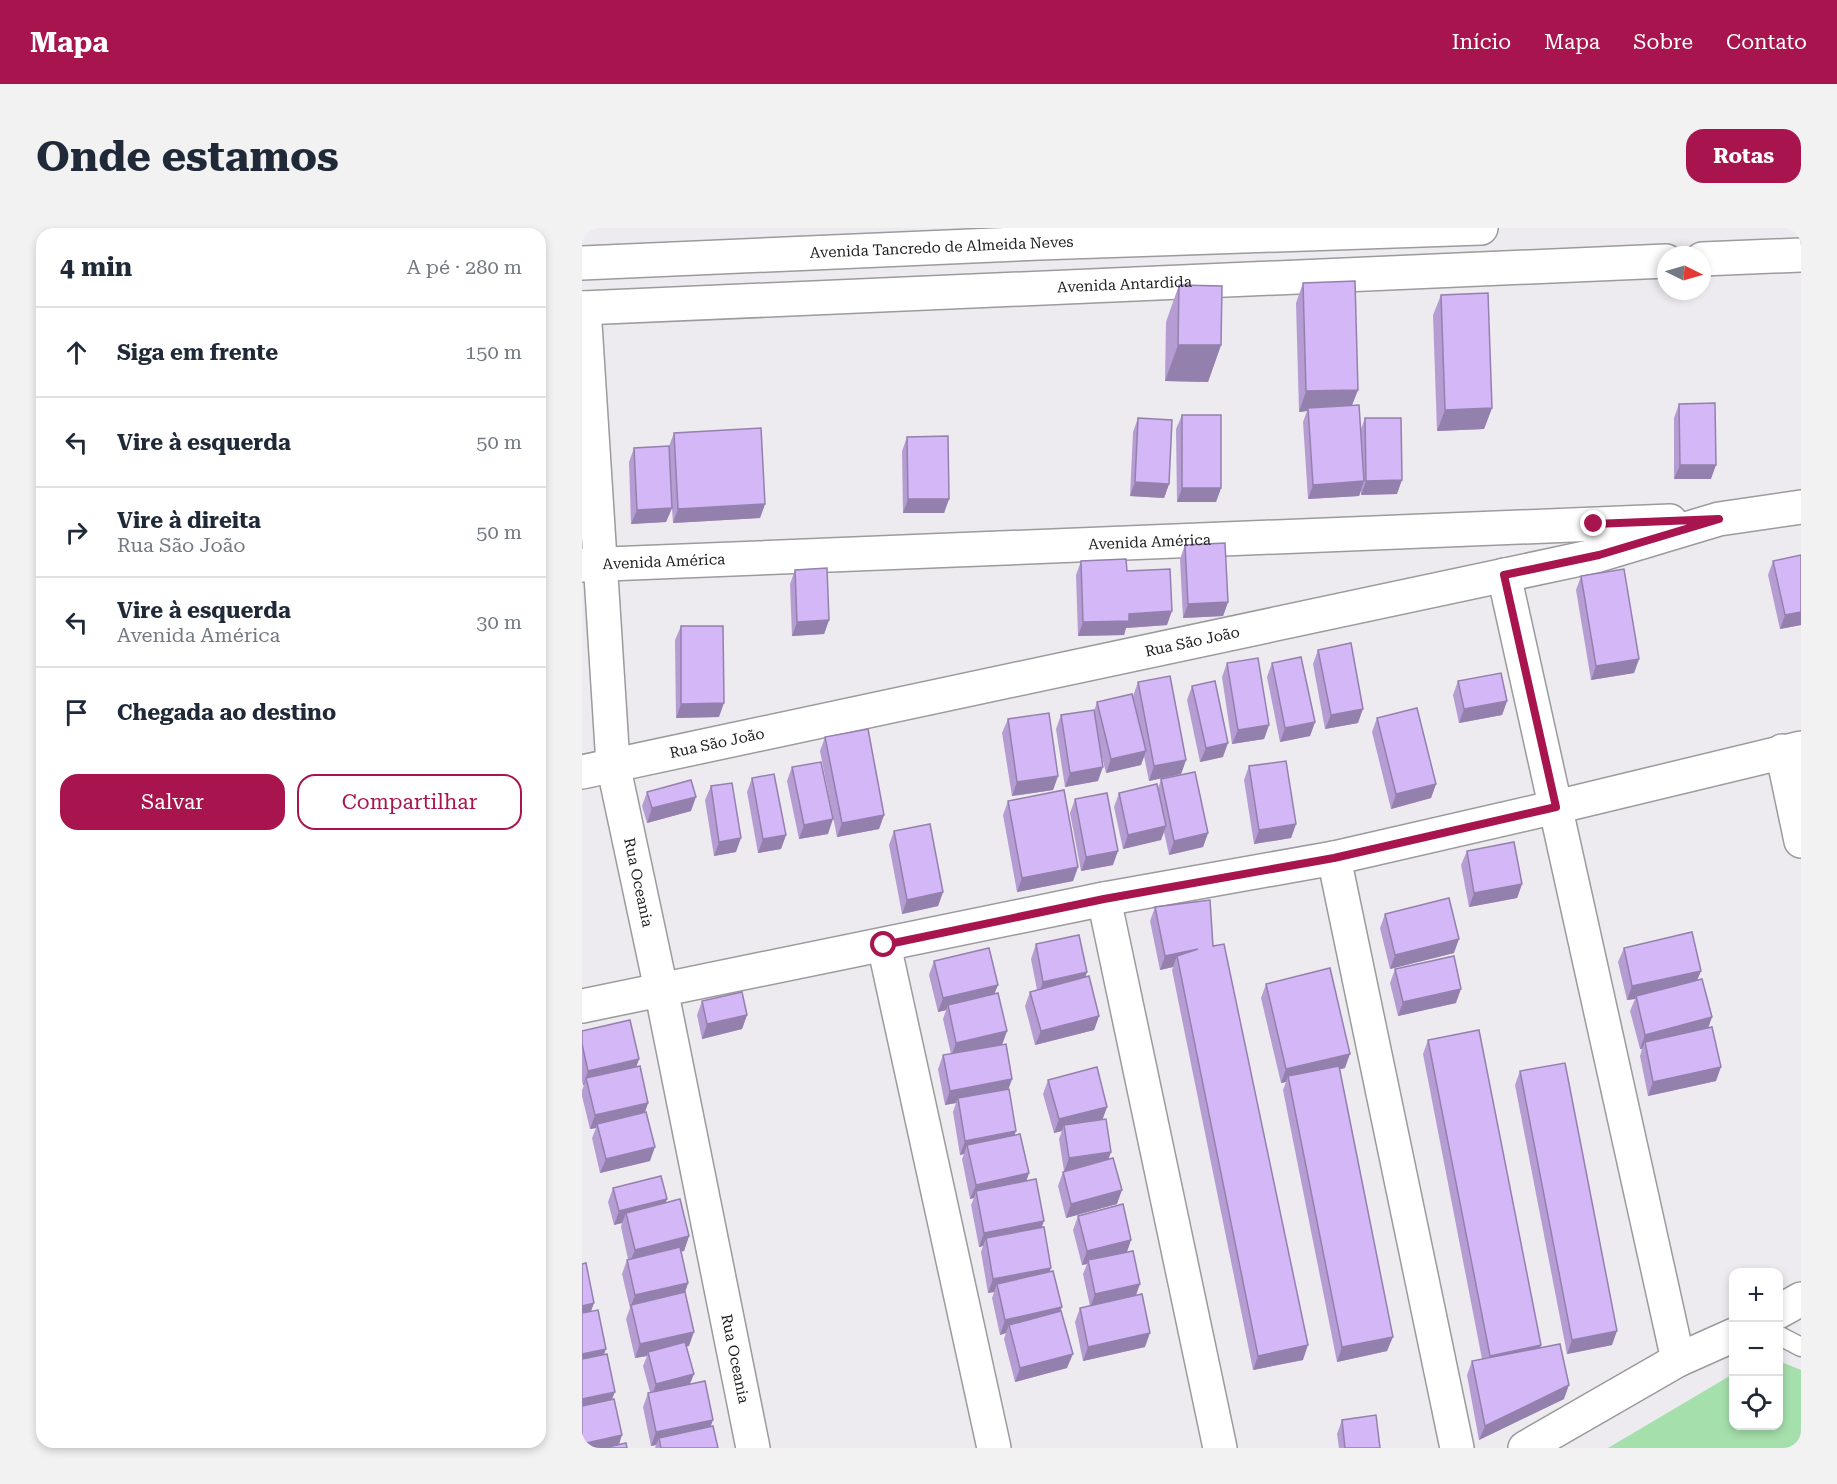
<!DOCTYPE html>
<html lang="pt">
<meta charset="utf-8">
<style>
:root{--surface:#fff;--page:#f2f2f3;--text:#1f2937;--muted:#747a83;--line:#e0e1e3;--accent:#a8154e}
body{margin:0;font-family:"Roboto Serif",serif;background:var(--page);color:var(--text)}
.controls{position:absolute;right:18px;bottom:18px;display:grid;overflow:hidden;border-radius:12px;box-shadow:0 3px 9px #0003}
.controls button{width:54px;height:54px;display:grid;place-items:center;padding:0;border:0;border-bottom:2px solid var(--line);background:var(--surface);color:var(--text);font:30px sans-serif}
.compass{position:absolute;left:1075px;top:18px;width:54px;height:54px;border-radius:50%;background:var(--surface);box-shadow:0 3px 9px #0003;rotate:95deg}
.stop{position:absolute;width:18px;height:18px;margin:-14px;border:4px solid #a8154e;border-radius:50%;background:#fff}
.stop.end{background:#a8154e;border-color:#fff;box-shadow:0 2px 6px #0008}
.list{margin:0;padding:0;list-style:none}
h2{display:flex;justify-content:space-between;align-items:center;height:78px;margin:0;padding:0 24px;font-size:26px}
h2 small{font-size:20px;font-weight:400;color:var(--muted)}
.list li{display:grid;grid-template-columns:39px 1fr auto;gap:18px;align-items:center;box-sizing:border-box;height:90px;padding:0 24px;border-top:2px solid var(--line)}
.list b{display:block;font-size:22px;white-space:nowrap}
.list p{margin:0;font-size:20px;white-space:nowrap;color:var(--muted)}
.list em{font-size:20px;font-style:normal;color:var(--muted)}
.actions{display:flex;gap:12px;padding:18px 24px}
.actions a{flex:1;padding:14px 0;border:2px solid var(--accent);border-radius:18px;text-align:center;font-size:21px;color:var(--accent)}
.actions .main{background:var(--accent);color:#fff}
.icon{flex:none;width:33px;height:33px;fill:none;stroke:currentColor;stroke-width:2;stroke-linecap:round;stroke-linejoin:round}
.map{position:relative;flex:none;width:1219px;height:1220px;overflow:hidden;border-radius:18px}
header{display:flex;align-items:center;gap:36px;box-sizing:border-box;height:84px;padding:0 30px;background:var(--accent);color:#fff}
header strong{font-size:28px}
nav{display:flex;gap:33px;margin-inline-start:auto;font-size:21px}
.intro{display:flex;align-items:center;justify-content:space-between;box-sizing:border-box;height:144px;padding:0 36px}
h1{margin:0;font-size:42px}
.button{padding:15px 27px;border-radius:18px;background:var(--accent);color:#fff;font-size:21px;font-weight:700}
main{display:flex;gap:36px;padding:0 36px}
aside{flex:1;background:var(--surface);border-radius:18px;box-shadow:0 3px 9px #0003}
.map>svg:first-child{display:block}
</style>
<header>
<strong>Mapa</strong>
<nav><a>Início</a><a>Mapa</a><a>Sobre</a><a>Contato</a></nav>
</header>
<div class="intro"><h1>Onde estamos</h1><a class="button">Rotas</a></div>
<main>
<aside>
<h2>4 min<small>A pé · 280 m</small></h2>
<ul class="list">
<li><svg class="icon" aria-label="ahead" viewBox="0 0 24 24"><path d="M12 20V5M6 11l6-6 6 6"/></svg><div><b>Siga em frente</b></div><em>150 m</em></li>
<li><svg class="icon" aria-label="left" viewBox="0 0 24 24"><path d="M17 20v-9H6M10 6l-5 5 5 5"/></svg><div><b>Vire à esquerda</b></div><em>50 m</em></li>
<li><svg class="icon" aria-label="right" viewBox="0 0 24 24"><path d="M7 20v-9h11M14 6l5 5-5 5"/></svg><div><b>Vire à direita</b><p>Rua São João</p></div><em>50 m</em></li>
<li><svg class="icon" aria-label="left" viewBox="0 0 24 24"><path d="M17 20v-9H6M10 6l-5 5 5 5"/></svg><div><b>Vire à esquerda</b><p>Avenida América</p></div><em>30 m</em></li>
<li><svg class="icon" aria-label="arrive" viewBox="0 0 24 24"><path d="M6 21V4h12l-3 4 3 4H6"/></svg><div><b>Chegada ao destino</b></div></li>
</ul>
<div class="actions"><a class="main">Salvar</a><a>Compartilhar</a></div>
</aside>
<div class="map">
<svg width="1219" height="1220" viewBox="0 0 1219 1220">
<rect width="100%" height="100%" fill="#edebef"/>
<path fill="#a5dfac" d="M1197,1133L1219,1142V1220H1026L1151,1146L1152,1198H1196Z"/>
<g fill="none" stroke-linecap="round" stroke-linejoin="round">
<defs>
<path id="service" d="M1196,1107L1219,1119"/>
<g id="minor">
<path d="M1120,31L1219,27"/>
<path id="s1" d="M0,80L1084,33"/>
<path id="s2" d="M2,80L31,536L79,761L171,1220"/>
<path id="s3" d="M0,337L1088,293"/>
<path d="M922,347L1096,1132L943,1220"/>
<path d="M1200,523L1219,613"/>
<path id="s4" d="M0,544L1017,327L1137,291L1219,279"/>
<path d="M752,630L875,1220"/>
<path d="M522,671L638,1220"/>
<path d="M302,717L412,1220"/>
<path d="M0,778L522,671L752,630L974,579L1219,520"/>
<path d="M1196,1084L1219,1071"/>
<path d="M1096,1132L1152,1107"/>
</g>
<g id="secondary">
<path id="s5" d="M0,35L457,15L899,0"/>
</g>
</defs>
<use href="#service" stroke="#9b9a9d" stroke-width="21"/>
<use href="#minor" stroke="#9b9a9d" stroke-width="36"/>
<use href="#secondary" stroke="#9b9a9d" stroke-width="36"/>
<use href="#service" stroke="#fff" stroke-width="18"/>
<use href="#minor" stroke="#fff" stroke-width="33"/>
<use href="#secondary" stroke="#fff" stroke-width="33"/>
</g>
<g fill="#b59dd4">
<path d="M721,55L776,162L770,177L779,201L783,190L815,266L779,267V263L777,268L726,271L721,194L725,183L717,184L714,75Z"/>
<path d="M597,57L639,117L626,154L583,153L584,94Z"/>
<path d="M859,67L910,180L902,201L855,203L851,87Z"/>
<path d="M1097,176L1129,251H1092V190Z"/>
<path d="M600,187L639,260L634,274H595L594,201Z"/>
<path d="M556,190L587,256L582,270L548,268L551,204Z"/>
<path d="M92,205L183,276L178,290L91,295L89,265L90,280L84,294L49,296L47,234L52,220L87,218Z"/>
<path d="M325,209L367,271L362,285H321L320,223Z"/>
<path d="M603,317L646,374L641,388L601,390L598,331Z"/>
<path d="M1219,327V397L1198,401L1186,347L1191,333Z"/>
<path d="M499,333L545,343L585,397L544,400L542,407L496,408L494,347Z"/>
<path d="M213,342L247,392L242,406L210,408L208,356Z"/>
<path d="M999,348L1057,431L1052,445L1009,452L994,362Z"/>
<path d="M99,398L137,489L94,490L93,412Z"/>
<path d="M736,422L776,495L743,501L731,436Z"/>
<path d="M645,435L687,497L682,511L650,516L640,449Z"/>
<path d="M690,435L733,494L728,508L698,514L685,449Z"/>
<path d="M876,453L925,473L920,487L877,495L871,467Z"/>
<path d="M556,454L604,532L599,546L567,553L562,528L559,537L524,545L518,521L516,553L483,559L474,501L479,487L512,483L515,474L551,468Z"/>
<path d="M610,458L641,529L618,534L605,472Z"/>
<path d="M795,490L854,556L849,570L809,581L790,504Z"/>
<path d="M426,491L476,548L471,562L430,568L420,505Z"/>
<path d="M243,509L302,587L297,601L255,609L238,523Z"/>
<path d="M667,538L714,596L709,610L672,616L662,552Z"/>
<path d="M210,539L246,606L217,611L205,553Z"/>
<path d="M170,550L204,607L199,621L176,625L165,564Z"/>
<path d="M579,551L626,605L621,619L587,627L582,604L579,612L541,621L532,579L537,565L576,561Z"/>
<path d="M129,558L154,624L132,628L123,572Z"/>
<path d="M65,564L109,583L65,595L60,578Z"/>
<path d="M493,571L531,637L499,643L488,585Z"/>
<path d="M426,573L496,639L491,653L435,664L421,587Z"/>
<path d="M312,603L361,664L356,678L320,686L307,617Z"/>
<path d="M885,623L940,656L935,670L887,679L879,637Z"/>
<path d="M573,679L631,718L721,1132L671,1142L590,742L591,739L578,742L568,693Z"/>
<path d="M803,686L872,725L808,741L798,700Z"/>
<path d="M454,716L505,744L503,749L517,788L512,802L453,817L443,778L448,764L455,762L449,731Z"/>
<path d="M1042,720L1119,743L1115,752L1130,789L1126,800L1134,853L1066,868L1058,828L1060,821H1058L1048,783L1053,771L1045,772L1036,734Z"/>
<path d="M352,733L416,757L412,766L425,803L420,816L430,851L426,861L433,907L447,945L444,953L459,1000L468,1044L480,1079L478,1083L485,1140L433,1154L422,1111L424,1105L418,1107L410,1070L412,1064L406,1065L399,1024L401,1018L397,1019L389,977L392,970L388,971L380,931L382,926L378,927L371,884L374,875L363,877L356,841L361,827L369,826L361,791L364,782L356,784L347,747Z"/>
<path d="M813,741L874,775L816,788L808,755Z"/>
<path d="M684,756L763,840L758,841L805,1123L755,1134L701,862L704,854L699,855L679,770Z"/>
<path d="M120,773L165,787L160,801L120,811L115,787Z"/>
<path d="M0,803L57,831L54,839L66,875L63,884L68,933L18,945L10,910L14,900L8,901L0,868V862L2,857H1L0,853Z"/>
<path d="M846,812L958,1120L982,1171L897,1212L885,1147L890,1133L900,1131L841,826Z"/>
<path d="M938,843L1030,1117L985,1126L933,857Z"/>
<path d="M466,852L525,879L520,892L529,924L526,931L535,976L484,990L476,958L481,944L482,943L477,911L480,903L472,905L461,866Z"/>
<path d="M31,960L84,975L107,1008L102,1023H99L106,1055L103,1065L107,1118H104L112,1146L108,1156L128,1199L136,1220H73L74,1217L69,1218L61,1179L66,1165L68,1164L61,1138L65,1128L53,1130L44,1091L48,1080L40,1046L45,1032L46,1031L39,999L40,995L32,997L26,974Z"/>
<path d="M496,988L549,1012L545,1024L563,1119L501,1133L493,1094L498,1080L508,1078L501,1046L505,1036L500,1037L491,1002Z"/>
<path d="M760,1192L798,1220H757L755,1206Z"/>
</g>
<g fill="#9480ad">
<path d="M596,117H639L626,154L583,153Z"/>
<path d="M776,162L768,182L726,180L725,183L717,184L724,163Z"/>
<path d="M910,180L902,201L855,203L863,182Z"/>
<path d="M1098,237H1134L1129,251H1092Z"/>
<path d="M820,252L815,266L779,267L784,253Z"/>
<path d="M782,253L777,268L726,271L731,257Z"/>
<path d="M553,254L587,256L582,270L548,268Z"/>
<path d="M600,260H639L634,274H595Z"/>
<path d="M326,271H367L362,285H321Z"/>
<path d="M183,276L178,290L91,295L96,281Z"/>
<path d="M90,280L84,294L49,296L55,282Z"/>
<path d="M646,374L641,388L601,390L606,376Z"/>
<path d="M590,383L585,397L544,400L542,407L496,408L501,394L547,386Z"/>
<path d="M1219,384V397L1198,401L1203,387Z"/>
<path d="M247,392L242,406L210,408L215,394Z"/>
<path d="M1057,431L1052,445L1009,452L1014,438Z"/>
<path d="M925,473L920,487L877,495L882,481Z"/>
<path d="M142,475L137,489L94,490L99,476Z"/>
<path d="M781,481L776,495L743,501L749,487Z"/>
<path d="M733,494L728,508L698,514L703,500Z"/>
<path d="M687,497L682,511L650,516L656,502Z"/>
<path d="M646,515L641,529L618,534L624,520Z"/>
<path d="M564,523L559,537L524,545L529,531Z"/>
<path d="M604,532L599,546L567,553L572,538Z"/>
<path d="M521,539L516,553L483,559L488,545Z"/>
<path d="M476,548L471,562L430,568L435,554Z"/>
<path d="M854,556L849,570L809,581L814,566Z"/>
<path d="M114,569L109,583L65,595L70,580Z"/>
<path d="M302,587L297,601L255,609L260,595Z"/>
<path d="M251,591L246,606L217,611L222,597Z"/>
<path d="M714,596L709,610L672,616L677,602Z"/>
<path d="M584,598L579,612L541,621L546,607Z"/>
<path d="M626,605L621,619L587,627L592,613Z"/>
<path d="M204,607L199,621L176,625L181,611Z"/>
<path d="M159,610L154,624L132,628L137,614Z"/>
<path d="M536,623L531,637L499,643L504,629Z"/>
<path d="M496,639L491,653L435,664L440,650Z"/>
<path d="M940,656L935,670L887,679L892,665Z"/>
<path d="M361,664L356,678L320,686L325,672Z"/>
<path d="M877,711L872,725L808,741L813,727Z"/>
<path d="M616,721L595,728L591,739L578,742L583,728Z"/>
<path d="M1119,743L1113,757L1054,768L1053,771L1045,772L1050,758Z"/>
<path d="M505,744L500,758L456,768L461,754Z"/>
<path d="M416,757L410,771L366,777L364,782L356,784L361,770Z"/>
<path d="M879,761L874,775L816,788L821,774Z"/>
<path d="M165,787L160,801L120,811L125,796Z"/>
<path d="M517,788L512,802L453,817L459,803Z"/>
<path d="M1130,789L1125,803L1063,814L1060,821H1058L1063,807Z"/>
<path d="M425,803L420,817L369,829L374,815Z"/>
<path d="M768,826L763,840L707,853L706,848L704,854L699,855L704,841Z"/>
<path d="M57,831L52,845L4,850L2,857H1L6,843Z"/>
<path d="M1139,839L1134,853L1066,868L1071,854Z"/>
<path d="M430,851L425,865L376,870L374,875L363,877L368,863Z"/>
<path d="M66,875L61,889L15,896L14,900L8,901L13,887Z"/>
<path d="M525,879L520,893L482,897L480,903L472,905L477,891Z"/>
<path d="M434,903L429,917H385L382,926L378,927L383,913Z"/>
<path d="M73,919L68,933L18,945L24,931Z"/>
<path d="M529,924L524,938L482,944L487,930Z"/>
<path d="M447,945L442,960L394,963L392,970L388,971L394,957Z"/>
<path d="M540,962L535,976L484,990L489,976Z"/>
<path d="M85,971L80,985H44L40,995L32,997L37,983Z"/>
<path d="M462,993L457,1007L404,1010L401,1018L397,1019L402,1005Z"/>
<path d="M107,1008L102,1023L47,1036L53,1022Z"/>
<path d="M549,1012L544,1026L506,1032L505,1036L500,1037L505,1023Z"/>
<path d="M469,1040L464,1054L415,1056L412,1064L406,1065L411,1051Z"/>
<path d="M106,1055L101,1070L49,1078L53,1067Z"/>
<path d="M558,1056L553,1070L508,1080L513,1066Z"/>
<path d="M12,1075L7,1089L0,1091V1078Z"/>
<path d="M480,1079L474,1093L427,1097L424,1105L418,1107L423,1092Z"/>
<path d="M1035,1103L1030,1117L985,1126L990,1112Z"/>
<path d="M112,1104L107,1118L67,1127L66,1124L65,1128L53,1130L58,1116Z"/>
<path d="M568,1105L563,1119L501,1133L506,1119Z"/>
<path d="M811,1109L805,1123L755,1134L760,1119Z"/>
<path d="M726,1117L721,1132L671,1142L676,1128Z"/>
<path d="M959,1117L954,1132L903,1142L908,1128Z"/>
<path d="M24,1121L19,1135L0,1139V1126Z"/>
<path d="M491,1126L485,1140L433,1154L438,1140Z"/>
<path d="M112,1146L106,1160L69,1170L74,1156Z"/>
<path d="M987,1157L982,1171L897,1212L903,1198Z"/>
<path d="M33,1164L27,1178L0,1184V1171Z"/>
<path d="M131,1192L126,1206L77,1210L74,1217L69,1218L74,1204Z"/>
<path d="M40,1207L36,1220H0V1216Z"/>
</g>
<g fill="#d3b7f7" stroke="#9480ad" stroke-width="1.5">
<path d="M773,53L776,162L724,163L721,55Z"/>
<path d="M597,57L640,58L639,117H596Z"/>
<path d="M906,65L910,180L863,182L859,67Z"/>
<path d="M1133,175L1134,237H1098L1097,176Z"/>
<path d="M777,177L782,253L731,257L726,180Z"/>
<rect x="600" y="187" width="39" height="73"/>
<path d="M556,190L590,192L587,256L553,254Z"/>
<path d="M783,190H819L820,252L784,253Z"/>
<path d="M179,200L183,276L96,281L92,205Z"/>
<path d="M366,208L367,271H326L325,209Z"/>
<path d="M87,218L90,280L55,282L52,220Z"/>
<path d="M643,315L646,374L606,376L603,317Z"/>
<path d="M1219,327V384L1203,387L1191,333Z"/>
<path d="M544,331L545,343L588,341L590,383L547,386V393L501,394L499,333Z"/>
<path d="M245,340L247,392L215,394L213,342Z"/>
<path d="M1042,341L1057,431L1014,438L999,348Z"/>
<path d="M99,398H141L142,475L99,476Z"/>
<path d="M769,415L781,481L749,487L736,422Z"/>
<path d="M719,429L733,494L703,500L690,435Z"/>
<path d="M676,430L687,497L656,502L645,435Z"/>
<path d="M919,445L925,473L882,481L876,453Z"/>
<path d="M588,448L604,532L572,538L556,454Z"/>
<path d="M633,453L646,515L624,520L610,458Z"/>
<path d="M550,466L564,523L529,531L515,474Z"/>
<path d="M835,480L854,556L814,566L795,490Z"/>
<path d="M512,482L521,539L488,545L479,487Z"/>
<path d="M467,485L476,548L435,554L426,491Z"/>
<path d="M286,501L302,587L260,595L243,509Z"/>
<path d="M704,533L714,596L677,602L667,538Z"/>
<path d="M239,534L251,591L222,597L210,539Z"/>
<path d="M613,544L626,605L592,613L579,551Z"/>
<path d="M192,546L204,607L181,611L170,550Z"/>
<path d="M109,552L114,569L70,580L65,564Z"/>
<path d="M150,555L159,610L137,614L129,558Z"/>
<path d="M575,556L584,598L546,607L537,565Z"/>
<path d="M482,562L496,639L440,650L426,573Z"/>
<path d="M525,565L536,623L504,629L493,571Z"/>
<path d="M348,596L361,664L325,672L312,603Z"/>
<path d="M932,614L940,656L892,665L885,623Z"/>
<path d="M867,670L877,711L813,727L803,686Z"/>
<path d="M628,672L631,718L642,716L726,1117L676,1128L595,728L616,721L583,728L573,679Z"/>
<path d="M1110,704L1119,743L1050,758L1042,720Z"/>
<path d="M497,707L505,744L461,754L454,716Z"/>
<path d="M407,720L416,757L361,770L352,733Z"/>
<path d="M872,728L879,761L821,774L813,741Z"/>
<path d="M748,740L768,826L704,841L684,756Z"/>
<path d="M507,748L517,788L459,803L448,764Z"/>
<path d="M1120,751L1130,789L1063,807L1054,768Z"/>
<path d="M160,764L165,787L125,796L120,773Z"/>
<path d="M416,765L425,803L374,815L366,777Z"/>
<path d="M48,792L57,831L6,843L0,816V803Z"/>
<path d="M1130,799L1139,839L1071,854L1063,814Z"/>
<path d="M897,802L959,1117L908,1128L846,812Z"/>
<path d="M424,816L430,851L368,863L361,827Z"/>
<path d="M983,835L1035,1103L990,1112L938,843Z"/>
<path d="M58,838L66,875L13,887L4,850Z"/>
<path d="M757,838L811,1109L760,1119L706,848Z"/>
<path d="M515,839L525,879L477,891L466,852Z"/>
<path d="M427,861L434,903L383,913L376,870Z"/>
<path d="M64,884L73,919L24,931L15,896Z"/>
<path d="M524,891L529,924L487,930L482,897Z"/>
<path d="M438,906L447,945L394,957L385,917Z"/>
<path d="M531,930L540,962L489,976L481,944Z"/>
<path d="M79,948L85,971L37,983L31,960Z"/>
<path d="M454,951L462,993L402,1005L394,963Z"/>
<path d="M98,971L107,1008L53,1022L44,985Z"/>
<path d="M541,976L549,1012L505,1023L496,988Z"/>
<path d="M462,999L469,1040L411,1051L404,1010Z"/>
<path d="M98,1019L106,1055L53,1067L45,1032Z"/>
<path d="M551,1023L558,1056L513,1066L506,1032Z"/>
<path d="M4,1035L12,1075L0,1078V1036Z"/>
<path d="M471,1043L480,1079L423,1092L415,1056Z"/>
<path d="M103,1064L112,1104L58,1116L49,1077Z"/>
<path d="M560,1066L568,1105L506,1119L498,1080Z"/>
<path d="M16,1082L24,1121L0,1126V1085Z"/>
<path d="M479,1083L491,1126L438,1140L427,1097Z"/>
<path d="M103,1114L112,1146L74,1156L66,1124Z"/>
<path d="M978,1116L987,1157L903,1198L890,1133Z"/>
<path d="M25,1126L33,1164L0,1171V1131Z"/>
<path d="M123,1153L131,1192L74,1204L66,1165Z"/>
<path d="M32,1171L40,1207L0,1216V1178Z"/>
<path d="M794,1187L798,1220H763L760,1192Z"/>
<path d="M131,1198L136,1220H79L77,1210Z"/>
<path d="M44,1215L45,1220H22Z"/>
</g>
<g fill="none" stroke-linecap="round" stroke-linejoin="round">
<path stroke="#a8154e" stroke-width="8" d="M302,717L522,671L752,630L974,579L922,347L1017,327L1137,291L1012,296"/>
</g>
<g text-anchor="middle" dominant-baseline="central" stroke-width="4.5" stroke-linejoin="round" paint-order="stroke">
<g font-size="15" fill="#212122" stroke="#edebef">
<text stroke="none"><textPath href="#s5" startOffset="360">Avenida Tancredo de Almeida Neves</textPath></text>
<text stroke="none"><textPath href="#s1" startOffset="543">Avenida Antardida</textPath></text>
<text stroke="none"><textPath href="#s3" startOffset="568">Avenida América</textPath></text>
<text stroke="none"><textPath href="#s3" startOffset="82">Avenida América</textPath></text>
<text stroke="none"><textPath href="#s4" startOffset="624">Rua São João</textPath></text>
<text stroke="none"><textPath href="#s4" startOffset="138">Rua São João</textPath></text>
<text stroke="none"><textPath href="#s2" startOffset="578">Rua Oceania</textPath></text>
<text stroke="none"><textPath href="#s2" startOffset="1064">Rua Oceania</textPath></text>
</g>
</g>
</svg>
<div class="controls">
<button>+</button>
<button>−</button>
<button><svg class="icon" aria-label="locate" viewBox="0 0 24 24"><circle cx="12" cy="12" r="6"/><path d="M12 2v4M12 18v4M2 12h4M18 12h4"/></svg></button>
</div>
<svg class="compass" viewBox="-18 -18 36 36"><path d="M0-13l5 13h-10z" fill="#e53935"/><path d="M0 13l5-13h-10z" fill="#747a83"/></svg>
<div class="stop" style="left:302px;top:717px"></div>
<div class="stop end" style="left:1012px;top:296px"></div>
</div>
</main>
